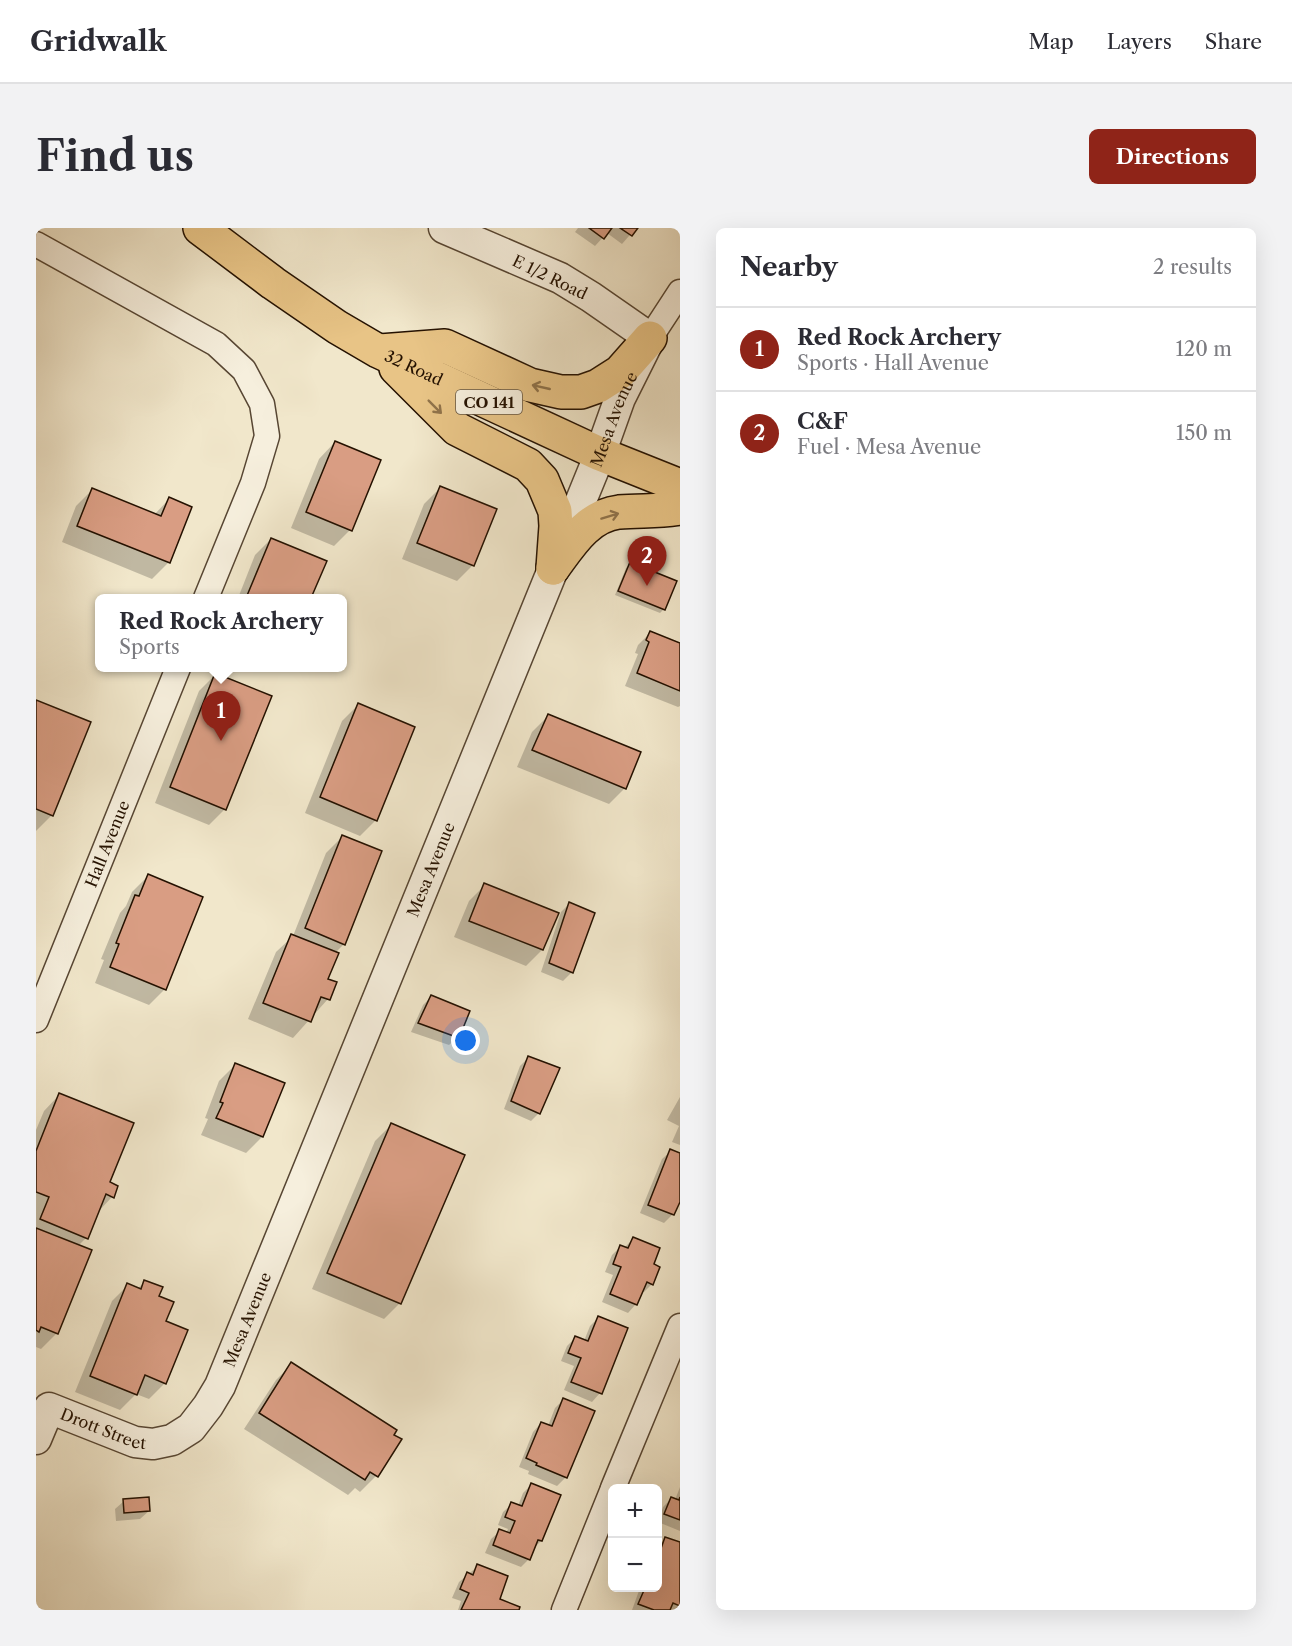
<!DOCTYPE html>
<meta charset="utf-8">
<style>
:root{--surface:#fff;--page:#f2f2f3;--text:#2b2b33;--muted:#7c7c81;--line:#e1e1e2;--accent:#8f2418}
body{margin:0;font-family:"Libre Caslon Text",serif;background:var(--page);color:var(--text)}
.controls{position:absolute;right:18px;bottom:18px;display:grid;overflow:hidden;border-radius:9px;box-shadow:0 6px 24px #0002}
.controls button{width:54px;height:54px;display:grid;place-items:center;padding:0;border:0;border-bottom:2px solid var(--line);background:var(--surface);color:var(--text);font:30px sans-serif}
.you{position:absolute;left:430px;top:813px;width:21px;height:21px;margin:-15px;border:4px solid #fff;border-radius:50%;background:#1a73e8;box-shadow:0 0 0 9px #1a73e833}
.badge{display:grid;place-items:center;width:39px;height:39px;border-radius:50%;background:var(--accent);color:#fff;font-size:20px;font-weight:700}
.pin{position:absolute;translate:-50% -50px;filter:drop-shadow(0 2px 3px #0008)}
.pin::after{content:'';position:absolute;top:32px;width:21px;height:18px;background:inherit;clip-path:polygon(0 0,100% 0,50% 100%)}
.popup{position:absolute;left:59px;top:366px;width:252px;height:78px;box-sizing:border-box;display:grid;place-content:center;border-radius:9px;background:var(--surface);filter:drop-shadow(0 2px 4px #0005);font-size:20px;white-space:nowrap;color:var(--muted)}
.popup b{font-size:22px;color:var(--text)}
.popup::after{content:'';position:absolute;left:50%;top:100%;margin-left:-12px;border:12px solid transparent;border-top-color:var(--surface)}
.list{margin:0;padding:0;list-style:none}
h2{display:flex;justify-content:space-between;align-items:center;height:78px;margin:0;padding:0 24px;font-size:26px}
h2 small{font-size:20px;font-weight:400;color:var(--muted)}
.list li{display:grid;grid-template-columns:39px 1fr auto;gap:18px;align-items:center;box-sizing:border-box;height:84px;padding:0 24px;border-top:2px solid var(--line)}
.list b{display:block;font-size:22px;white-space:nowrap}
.list p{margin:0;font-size:20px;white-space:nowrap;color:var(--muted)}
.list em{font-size:20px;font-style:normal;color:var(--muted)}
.map{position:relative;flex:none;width:644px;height:1382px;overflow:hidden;border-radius:9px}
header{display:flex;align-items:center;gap:36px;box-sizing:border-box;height:84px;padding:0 30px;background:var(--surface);border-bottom:2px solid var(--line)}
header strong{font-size:28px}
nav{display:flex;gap:33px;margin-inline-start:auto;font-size:21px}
.intro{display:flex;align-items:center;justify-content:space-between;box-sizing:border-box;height:144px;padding:0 36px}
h1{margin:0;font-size:42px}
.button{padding:15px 27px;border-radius:9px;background:var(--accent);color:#fff;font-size:21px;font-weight:700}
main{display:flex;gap:36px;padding:0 36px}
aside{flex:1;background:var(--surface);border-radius:9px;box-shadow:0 6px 24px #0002}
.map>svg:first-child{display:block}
</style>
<header>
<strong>Gridwalk</strong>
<nav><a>Map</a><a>Layers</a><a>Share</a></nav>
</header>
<div class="intro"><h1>Find us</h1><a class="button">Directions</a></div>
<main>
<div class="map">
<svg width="644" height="1382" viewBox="0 0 644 1382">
<rect width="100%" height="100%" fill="#f1e7cb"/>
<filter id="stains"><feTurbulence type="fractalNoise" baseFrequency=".00333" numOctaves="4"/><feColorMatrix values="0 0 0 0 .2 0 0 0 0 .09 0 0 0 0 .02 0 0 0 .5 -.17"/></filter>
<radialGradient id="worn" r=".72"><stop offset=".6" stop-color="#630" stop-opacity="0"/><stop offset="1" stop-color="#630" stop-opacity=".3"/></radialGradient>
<g fill="#0003">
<path d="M542,0H600L586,16L571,5L559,18L539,4Z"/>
<path d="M299,214L314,302L298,318L255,300L283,231Z"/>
<path d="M404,260L437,337L421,353L366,331L388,276Z"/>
<path d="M56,262L118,287L133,271L154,280L132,335L116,351L26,314L40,278Z"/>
<path d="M235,311L289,334L274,370H202L219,327Z"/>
<path d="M594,336L628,381L624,385L579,367L590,340Z"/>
<path d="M614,405L644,417V478L642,479L589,458L602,426L599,425L602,417Z"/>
<path d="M179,447L189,581L173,597L119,575L163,463Z"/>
<path d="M0,474L16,587L0,603Z"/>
<path d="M322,477L340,592L324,608L269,585L306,493Z"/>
<path d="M512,488L589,560L573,576L481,539L496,504Z"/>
<path d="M306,609L308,716L299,725L290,752L292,771L257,810L212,791L240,724L257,708L290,625Z"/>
<path d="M112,648L129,761L113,777L59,755L68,732L65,731L84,685L90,678L96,664Z"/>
<path d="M449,657L521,686L506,722L490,738L418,709L433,673Z"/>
<path d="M533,676L536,744L527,753L505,744L525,684Z"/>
<path d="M395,769L422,809L413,817L375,804L387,777Z"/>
<path d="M492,830L503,885L495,893L468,881L484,838Z"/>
<path d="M199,837L226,909L210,925L165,907L172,891L169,890L183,853Z"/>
<path d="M24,866L72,955L76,969L61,985L50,1010L42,1018L21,1105L5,1121L0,1119V902L8,883Z"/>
<path d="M644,869V917L636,914L643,898L631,892Z"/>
<path d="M355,897L364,1075L348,1091L276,1061L339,913Z"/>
<path d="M635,923L644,926V969L637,986L628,995L604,985L626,931Z"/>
<path d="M597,1011L616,1037V1056L608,1064L605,1063L600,1076L592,1085L566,1074L577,1047L569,1044L576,1027L585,1018L588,1020Z"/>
<path d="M109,1054L121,1069L128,1094L129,1155L113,1171L100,1166L84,1182L39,1164L76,1073L92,1057L101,1061Z"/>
<path d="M562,1090L564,1165L556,1174L528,1162L538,1138L525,1133L531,1118L539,1110L548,1113L554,1098Z"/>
<path d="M256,1136L340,1248L324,1264L319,1260L312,1267L208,1201L240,1152Z"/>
<path d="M527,1172L530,1249L521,1258L492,1246L493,1243L483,1239L497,1204L505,1195L512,1198L519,1180Z"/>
<path d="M495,1257L505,1313L497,1321L493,1331L485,1339L449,1325L455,1311L464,1303L470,1305L472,1301L462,1297L467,1284L476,1276L482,1278L487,1265Z"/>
<path d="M644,1259V1303L622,1294L627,1279L635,1271L639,1272Z"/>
<path d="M88,1273L113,1283L104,1291L80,1293L79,1281Z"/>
<path d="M630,1310L644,1316V1378L640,1382H596L604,1360H622V1319Z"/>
<path d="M442,1338L462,1372L481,1382H422L425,1373L416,1370L423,1354Z"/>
</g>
<g fill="#d99d83" stroke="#241100" stroke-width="1.5">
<path d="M553,0H576L568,11Z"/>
<path d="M584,0H602L596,8Z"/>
<path d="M299,213L345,232L316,303L270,284Z"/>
<path d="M404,258L461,281L438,338L381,315Z"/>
<path d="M56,260L125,288L133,269L156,279L134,335L41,298Z"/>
<path d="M235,310L291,333L275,370H210Z"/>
<path d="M594,334L641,353L629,382L582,363Z"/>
<path d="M614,403L644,415V463L601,445L613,414L610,412Z"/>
<path d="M179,445L236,468L190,582L134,559Z"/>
<path d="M0,472L55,494L17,588L0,581Z"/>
<path d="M322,475L379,499L341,593L284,569Z"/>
<path d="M512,486L605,524L590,561L496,522Z"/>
<path d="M306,607L346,623L309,717L269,700Z"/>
<path d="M112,646L167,669L130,762L74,739L83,716L80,715L99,667L103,668Z"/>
<path d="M448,655L523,685L507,722L433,693Z"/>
<path d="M533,674L559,685L537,745L513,735Z"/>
<path d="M255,706L303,725L292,751L301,754L294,772L285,769L275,794L227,775Z"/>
<path d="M395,767L434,783L423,810L382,795Z"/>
<path d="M492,828L524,840L504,886L475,873Z"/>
<path d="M199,835L249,855L227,909L180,890L187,875L184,874Z"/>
<path d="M23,865L98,895L74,954L82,958L78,970L70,966L52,1011L4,991L13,969L0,964V923Z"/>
<path d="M355,895L429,927L365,1076L291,1045Z"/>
<path d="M634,921L644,925V974L638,987L612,977Z"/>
<path d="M0,1000L56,1022L22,1106L5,1099L3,1104L0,1102Z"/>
<path d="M597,1009L624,1020L618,1036L624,1039L617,1057L611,1054L601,1077L574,1066L585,1039L577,1036L584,1017L592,1020Z"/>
<path d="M108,1052L127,1059L123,1068L138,1074L130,1093L152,1102L130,1156L109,1147L101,1167L54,1148L91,1055L105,1061Z"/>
<path d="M562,1088L592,1100L566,1166L535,1154L545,1130L532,1125L539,1108L552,1113Z"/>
<path d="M255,1134L361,1202L358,1207L366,1211L342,1249L334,1244L329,1252L223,1185Z"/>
<path d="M527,1170L559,1183L531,1250L500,1237L501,1235L490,1230L505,1194L516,1198Z"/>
<path d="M495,1255L525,1267L506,1313L502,1312L494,1332L457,1317L463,1301L474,1305L479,1293L469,1289L475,1274L486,1278Z"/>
<path d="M113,1269L114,1283L88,1285L87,1271Z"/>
<path d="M635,1269L643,1272L644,1269V1292L628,1286Z"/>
<path d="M629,1309L644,1314V1378L637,1375L634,1382H618L602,1376L609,1360H622V1329Z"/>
<path d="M441,1336L472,1348L464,1371L484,1379L483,1382H425L433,1365L424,1361L431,1344L437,1347Z"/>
</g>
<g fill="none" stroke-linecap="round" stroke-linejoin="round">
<defs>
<g id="minor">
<path d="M0,16L180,116L208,142L226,176L231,208L217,255L170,370"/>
<path d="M614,110L644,64"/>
<path id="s1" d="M0,792L142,440"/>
<path d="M577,1260L644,1098"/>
<path d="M528,1382L576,1263"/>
</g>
<g id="tertiary">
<path id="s2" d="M0,1211L13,1180L99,1214L117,1216L136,1212L155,1200L172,1178L184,1158L564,226L584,170L614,110L555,69L524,50L408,0"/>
</g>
<g id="primary">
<path id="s3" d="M164,0L237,55L301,99L342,123L564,226L644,258"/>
<path d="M344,123L409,118L494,157L525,164H545L562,158L584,144L614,110"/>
<path d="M360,140L421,201L492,237L506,252L519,283L520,298L517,340"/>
<path d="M517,340C534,317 551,288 583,284C604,282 623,284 644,280"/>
</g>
</defs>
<use href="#minor" stroke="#574633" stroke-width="27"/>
<use href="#tertiary" stroke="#574633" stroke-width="33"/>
<use href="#primary" stroke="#241100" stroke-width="36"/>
<use href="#minor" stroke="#f6efdd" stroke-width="24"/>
<use href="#tertiary" stroke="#f6efdd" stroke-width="30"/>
<use href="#primary" stroke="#e8c486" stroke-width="33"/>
</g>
<defs><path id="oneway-shaft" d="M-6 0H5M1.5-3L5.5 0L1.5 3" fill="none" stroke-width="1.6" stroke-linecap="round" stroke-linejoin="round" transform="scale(1.5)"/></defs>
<g stroke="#90734a">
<use href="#oneway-shaft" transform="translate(505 159) rotate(-167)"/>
<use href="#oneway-shaft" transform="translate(399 179) rotate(45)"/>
<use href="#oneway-shaft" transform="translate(574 288) rotate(-17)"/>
</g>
<g text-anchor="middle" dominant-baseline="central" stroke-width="6" stroke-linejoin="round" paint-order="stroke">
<rect fill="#f6efdd" stroke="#635442" stroke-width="1.5" x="420" y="162" width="66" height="24" rx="4.5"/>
<g font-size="15" font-weight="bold" fill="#241100">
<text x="453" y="174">CO 141</text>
</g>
<g font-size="16" fill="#241100" stroke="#f6efdd">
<text transform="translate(514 49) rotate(26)">E 1/2 Road</text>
<text stroke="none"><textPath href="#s3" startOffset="256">32 Road</textPath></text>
<text stroke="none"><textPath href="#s2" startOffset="1281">Mesa Avenue</textPath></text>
<text stroke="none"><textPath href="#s1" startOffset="190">Hall Avenue</textPath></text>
<text stroke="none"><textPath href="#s2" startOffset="795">Mesa Avenue</textPath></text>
<text stroke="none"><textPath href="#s2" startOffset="309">Mesa Avenue</textPath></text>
<text stroke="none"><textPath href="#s2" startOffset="92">Drott Street</textPath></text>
</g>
</g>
<rect width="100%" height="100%" filter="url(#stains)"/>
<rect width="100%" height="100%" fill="url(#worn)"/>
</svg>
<div class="controls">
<button>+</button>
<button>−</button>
</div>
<div class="you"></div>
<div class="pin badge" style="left:185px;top:513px">1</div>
<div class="popup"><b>Red Rock Archery</b>Sports</div>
<div class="pin badge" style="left:611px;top:358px">2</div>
</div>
<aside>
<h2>Nearby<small>2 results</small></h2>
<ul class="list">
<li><span class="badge">1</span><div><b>Red Rock Archery</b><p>Sports · Hall Avenue</p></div><em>120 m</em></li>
<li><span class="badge">2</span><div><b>C&amp;F</b><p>Fuel · Mesa Avenue</p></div><em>150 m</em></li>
</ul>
</aside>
</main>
